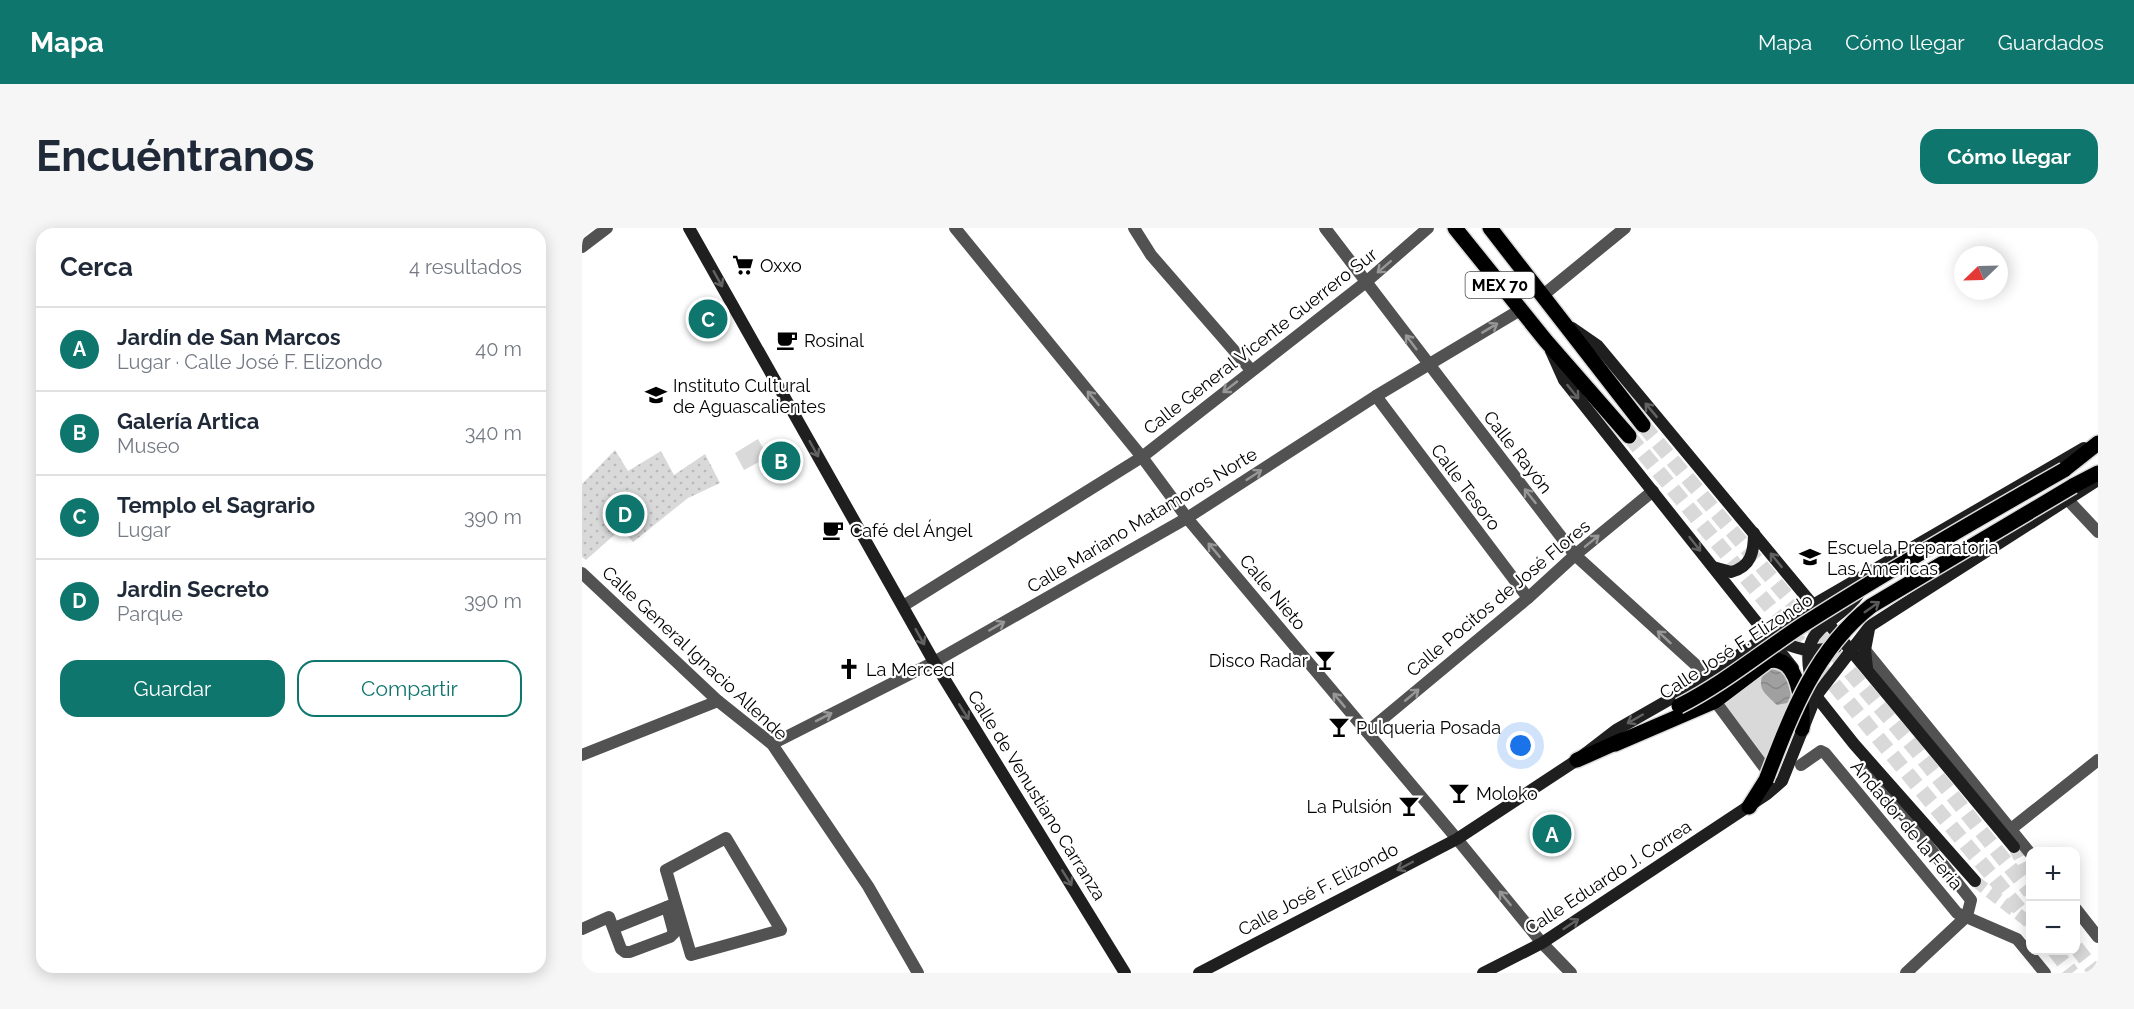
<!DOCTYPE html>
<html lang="es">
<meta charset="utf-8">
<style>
:root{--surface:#fff;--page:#f6f6f7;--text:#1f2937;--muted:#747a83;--line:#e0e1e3;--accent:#0f766e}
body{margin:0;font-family:Raleway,sans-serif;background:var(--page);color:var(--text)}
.controls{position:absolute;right:18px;bottom:18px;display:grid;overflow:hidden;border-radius:12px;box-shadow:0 3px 15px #0003}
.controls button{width:54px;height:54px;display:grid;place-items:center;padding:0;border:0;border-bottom:2px solid var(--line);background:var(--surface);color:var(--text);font:30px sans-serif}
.compass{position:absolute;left:1372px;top:18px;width:54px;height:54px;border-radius:50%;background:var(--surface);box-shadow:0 3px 15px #0003;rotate:247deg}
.you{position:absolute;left:939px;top:518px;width:21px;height:21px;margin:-15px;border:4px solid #fff;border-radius:50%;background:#1a73e8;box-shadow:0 0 0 9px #1a73e833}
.badge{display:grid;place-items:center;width:39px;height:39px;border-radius:50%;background:var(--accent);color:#fff;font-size:20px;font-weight:700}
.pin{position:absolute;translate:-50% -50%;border:3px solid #fff;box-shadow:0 2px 6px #0006}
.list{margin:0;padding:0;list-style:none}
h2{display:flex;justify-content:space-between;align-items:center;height:78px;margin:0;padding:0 24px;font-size:26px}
h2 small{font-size:20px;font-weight:400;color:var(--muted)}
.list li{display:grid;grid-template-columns:39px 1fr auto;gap:18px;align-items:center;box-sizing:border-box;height:84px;padding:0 24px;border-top:2px solid var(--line)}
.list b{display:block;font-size:22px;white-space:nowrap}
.list p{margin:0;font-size:20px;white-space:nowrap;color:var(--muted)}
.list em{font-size:20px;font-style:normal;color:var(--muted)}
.actions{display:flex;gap:12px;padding:18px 24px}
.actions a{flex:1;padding:14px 0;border:2px solid var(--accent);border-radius:18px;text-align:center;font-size:21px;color:var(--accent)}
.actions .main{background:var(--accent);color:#fff}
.map{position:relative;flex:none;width:1516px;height:745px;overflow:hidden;border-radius:18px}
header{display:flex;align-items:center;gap:36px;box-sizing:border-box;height:84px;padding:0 30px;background:var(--accent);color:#fff}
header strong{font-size:28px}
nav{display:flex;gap:33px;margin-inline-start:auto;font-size:21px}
.intro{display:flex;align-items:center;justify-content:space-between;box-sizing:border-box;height:144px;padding:0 36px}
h1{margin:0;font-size:42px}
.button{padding:15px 27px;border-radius:18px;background:var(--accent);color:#fff;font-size:21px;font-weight:700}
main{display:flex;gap:36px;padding:0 36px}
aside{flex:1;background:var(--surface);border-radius:18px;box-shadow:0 3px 15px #0003}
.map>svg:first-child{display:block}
</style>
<header>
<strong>Mapa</strong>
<nav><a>Mapa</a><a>Cómo llegar</a><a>Guardados</a></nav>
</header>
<div class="intro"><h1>Encuéntranos</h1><a class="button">Cómo llegar</a></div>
<main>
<aside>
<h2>Cerca<small>4 resultados</small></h2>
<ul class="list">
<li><span class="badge">A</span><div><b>Jardín de San Marcos</b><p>Lugar · Calle José F. Elizondo</p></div><em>40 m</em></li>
<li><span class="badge">B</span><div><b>Galería Artica</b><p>Museo</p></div><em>340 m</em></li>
<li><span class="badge">C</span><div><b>Templo el Sagrario</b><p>Lugar</p></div><em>390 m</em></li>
<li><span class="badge">D</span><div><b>Jardin Secreto</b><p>Parque</p></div><em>390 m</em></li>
</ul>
<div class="actions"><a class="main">Guardar</a><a>Compartir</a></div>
</aside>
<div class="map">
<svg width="1516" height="745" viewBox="0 0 1516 745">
<defs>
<pattern id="park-dots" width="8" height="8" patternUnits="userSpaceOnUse" patternTransform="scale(1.5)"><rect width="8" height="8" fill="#d9d9d9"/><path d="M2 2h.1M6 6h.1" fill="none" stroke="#b8b8b8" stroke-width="1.8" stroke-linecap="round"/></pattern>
<pattern id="water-waves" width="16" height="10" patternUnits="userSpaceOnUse" patternTransform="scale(1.5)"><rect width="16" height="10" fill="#a0a0a0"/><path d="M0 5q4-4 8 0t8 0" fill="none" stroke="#888"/></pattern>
</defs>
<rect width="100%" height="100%" fill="#fff"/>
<path fill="url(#park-dots)" d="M33,222L46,243L79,223L92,247L123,226L138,255L106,270L51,314L39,301L4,332L0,329V256Z"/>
<g fill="#d9d9d9">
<path d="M176,211L186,229L162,242L153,225Z"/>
<path d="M1196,438L1205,443L1213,470L1181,547L1132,479L1188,439Z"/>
</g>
<path fill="url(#water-waves)" d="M1190,441C1208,445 1215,459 1205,475L1195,477C1183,465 1174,461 1182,444Z"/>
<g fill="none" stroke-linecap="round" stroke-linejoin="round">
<g stroke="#d9d9d9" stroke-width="12" stroke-dasharray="12 6" stroke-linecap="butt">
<path d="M1432,619L1448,651"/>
<path d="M1393,653L1448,695"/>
</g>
<g stroke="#d9d9d9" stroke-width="15" stroke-dasharray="15 8" stroke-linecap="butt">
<path d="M1061,197L1333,521L1448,664"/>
<path d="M1047,208L1448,694"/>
<path d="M1494,719L1514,745"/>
<path d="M1472,722L1490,745"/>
</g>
<defs>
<g id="primary">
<path d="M873,0L964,113L1047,208"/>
<path d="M908,0L1061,197"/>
<path d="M1482,242L1516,215"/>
<path d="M1491,258L1516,245"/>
<path d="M1033,516L1133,473L1186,433C1218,425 1221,480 1220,501"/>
<path d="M995,532L1040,512"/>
<path d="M1167,579L1184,552"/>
</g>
</defs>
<use href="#primary" stroke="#dbdbdb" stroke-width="18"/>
<g stroke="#525252" stroke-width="12">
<path d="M373,0L560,229L605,290L875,611L960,715L989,745"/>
<path d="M552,0L569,27L669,142"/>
<path d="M743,0L993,327L1126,448"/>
<path d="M0,19L25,0"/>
<path d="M960,68L1043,0"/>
<path d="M794,168L946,370"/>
<path d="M1486,272L1516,304"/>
<path d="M0,345L136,473L190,516L286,658L336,745"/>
<path d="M321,378L560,229L784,54L846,0"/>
<path d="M1283,422L1448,625"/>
<path d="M1133,473L1182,539"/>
<path d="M785,504L946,370L993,327L1071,263"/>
<path d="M190,516L352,434L605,290L794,168L938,82"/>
<path d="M0,527L136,473"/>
<path d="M1284,535L1300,560L1389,672L1385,688L1324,745"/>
<path d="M1219,537L1239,523L1243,525L1375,685L1435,711L1463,745"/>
<path d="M1429,601L1516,532"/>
<path d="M144,610L199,702L109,727L84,642Z"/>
<path d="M1494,681L1516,709"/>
<path d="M32,700L92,676"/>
<path d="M0,701L27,689L39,721L43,724H48L88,709L92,705L85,679"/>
</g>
<g stroke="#1f1f1f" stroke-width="12">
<path d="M107,0L352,434L543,745"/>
<path d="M990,100L1016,118L1432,619"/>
<path d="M969,123L982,152L1211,440"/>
<path d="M1131,339L1149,344C1169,339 1172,324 1172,305"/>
<path d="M1191,410C1215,422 1227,425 1254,419"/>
<path d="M1285,440L1283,422L1287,401"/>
<path d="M1230,455C1214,395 1252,402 1279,363"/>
<path d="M1230,463L1272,516L1393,653"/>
<path d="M617,745L875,611L995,532L1034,502L1111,458L1231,377L1502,220"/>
<path d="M901,745L960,715L1185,566L1200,553L1234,468L1288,398L1516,252"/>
</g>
<use href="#primary" stroke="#000" stroke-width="15"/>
<defs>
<g id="primary-bridge">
<path d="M1097,478C1141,456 1178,425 1219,398C1305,343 1394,292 1482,242"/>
<path d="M1184,552C1209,487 1233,422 1289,378L1491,258"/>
</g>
</defs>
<use href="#primary-bridge" stroke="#dbdbdb" stroke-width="18" stroke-linecap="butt"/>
<use href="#primary-bridge" stroke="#000" stroke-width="15"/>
</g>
<defs><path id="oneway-shaft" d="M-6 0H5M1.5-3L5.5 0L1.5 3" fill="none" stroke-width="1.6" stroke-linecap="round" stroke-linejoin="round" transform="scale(1.5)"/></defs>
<g stroke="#979797">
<use href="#oneway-shaft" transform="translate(802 39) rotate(139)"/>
<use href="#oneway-shaft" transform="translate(908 100) rotate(-31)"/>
<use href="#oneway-shaft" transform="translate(829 114) rotate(-127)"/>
<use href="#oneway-shaft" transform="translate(648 159) rotate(142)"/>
<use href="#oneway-shaft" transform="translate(511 170) rotate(-129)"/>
<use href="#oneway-shaft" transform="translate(672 247) rotate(-33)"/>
<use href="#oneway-shaft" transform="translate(948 268) rotate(-128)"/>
<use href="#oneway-shaft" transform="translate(1010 313) rotate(-39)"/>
<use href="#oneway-shaft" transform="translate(632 322) rotate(-130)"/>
<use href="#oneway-shaft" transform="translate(415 398) rotate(-30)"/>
<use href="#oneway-shaft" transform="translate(1082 409) rotate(-137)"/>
<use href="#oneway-shaft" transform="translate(830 467) rotate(-40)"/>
<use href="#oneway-shaft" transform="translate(757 472) rotate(-130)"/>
<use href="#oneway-shaft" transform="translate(242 489) rotate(-27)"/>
<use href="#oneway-shaft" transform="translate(923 670) rotate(-129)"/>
</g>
<g stroke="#626262">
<use href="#oneway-shaft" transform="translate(136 51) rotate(61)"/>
<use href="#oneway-shaft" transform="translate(991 164) rotate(51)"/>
<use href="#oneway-shaft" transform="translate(1069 182) rotate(-130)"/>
<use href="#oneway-shaft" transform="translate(232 221) rotate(61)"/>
<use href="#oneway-shaft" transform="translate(1113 316) rotate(52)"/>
<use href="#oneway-shaft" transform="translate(1194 332) rotate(-129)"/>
<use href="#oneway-shaft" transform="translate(338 409) rotate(61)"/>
<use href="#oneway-shaft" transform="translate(382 484) rotate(58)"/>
<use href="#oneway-shaft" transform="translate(1053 491) rotate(150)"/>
<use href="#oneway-shaft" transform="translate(823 638) rotate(152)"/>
<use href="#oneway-shaft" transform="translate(485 650) rotate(58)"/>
<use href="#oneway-shaft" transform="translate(989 696) rotate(-33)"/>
</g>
<use stroke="#595959" href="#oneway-shaft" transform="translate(1290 379) rotate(-35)"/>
<defs>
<symbol id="supermarket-bare" viewBox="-9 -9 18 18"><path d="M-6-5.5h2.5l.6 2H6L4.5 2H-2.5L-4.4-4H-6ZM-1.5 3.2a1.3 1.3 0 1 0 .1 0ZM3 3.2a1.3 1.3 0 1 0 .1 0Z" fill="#000" stroke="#fff" stroke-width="2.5" paint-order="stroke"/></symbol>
<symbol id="cafe-bare" viewBox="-9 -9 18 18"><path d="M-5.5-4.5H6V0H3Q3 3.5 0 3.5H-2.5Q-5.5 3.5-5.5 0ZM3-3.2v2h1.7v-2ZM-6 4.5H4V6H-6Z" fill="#000" stroke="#fff" stroke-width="2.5" paint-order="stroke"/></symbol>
<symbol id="university-bare" viewBox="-9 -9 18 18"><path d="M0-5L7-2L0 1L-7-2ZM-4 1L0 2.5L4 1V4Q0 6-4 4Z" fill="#000" stroke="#fff" stroke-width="2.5" paint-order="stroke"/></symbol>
<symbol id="bar-bare" viewBox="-9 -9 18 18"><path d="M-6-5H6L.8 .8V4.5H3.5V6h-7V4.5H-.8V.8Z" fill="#000" stroke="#fff" stroke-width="2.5" paint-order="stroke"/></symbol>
<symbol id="church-bare" viewBox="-9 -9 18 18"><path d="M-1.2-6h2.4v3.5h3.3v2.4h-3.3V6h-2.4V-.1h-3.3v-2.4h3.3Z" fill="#000" stroke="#fff" stroke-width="2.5" paint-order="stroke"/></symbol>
</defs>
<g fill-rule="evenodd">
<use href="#supermarket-bare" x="146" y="22" width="30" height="30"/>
<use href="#cafe-bare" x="190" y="97" width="30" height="30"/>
<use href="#university-bare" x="59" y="152" width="30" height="30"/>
<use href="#cafe-bare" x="236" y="287" width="30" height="30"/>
<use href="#university-bare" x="1213" y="314" width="30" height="30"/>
<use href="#bar-bare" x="728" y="417" width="30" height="30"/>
<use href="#church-bare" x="252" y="426" width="30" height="30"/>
<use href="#bar-bare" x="742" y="484" width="30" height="30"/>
<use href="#bar-bare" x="862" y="550" width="30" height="30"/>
<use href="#bar-bare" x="812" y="563" width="30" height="30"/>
</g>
<g text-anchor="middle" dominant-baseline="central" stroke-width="4.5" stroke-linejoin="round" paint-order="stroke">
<rect fill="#fff" stroke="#4c4c4c" stroke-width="1.5" x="883.5" y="44" width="69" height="26" rx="4.5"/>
<g font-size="16" font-weight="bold" fill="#000">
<text x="918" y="57">MEX 70</text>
</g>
<g font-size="18" fill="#000" stroke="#fff" text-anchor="start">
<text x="178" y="37">Oxxo</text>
<text x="222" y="112">Rosinal</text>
<text x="91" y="157">Instituto Cultural<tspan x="91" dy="21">de Aguascalientes</tspan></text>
<text x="268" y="302">Café del Ángel</text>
<text x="1245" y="319">Escuela Preparatoria<tspan x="1245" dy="21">Las Americas</tspan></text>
<text x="726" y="432" text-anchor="end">Disco Radar</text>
<text x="284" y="441">La Merced</text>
<text x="774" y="499">Pulqueria Posada</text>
<text x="894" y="565">Moloko</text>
<text x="810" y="578" text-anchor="end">La Pulsión</text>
</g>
<g font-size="18" fill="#000" stroke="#fff">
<text transform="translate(678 113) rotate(-38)">Calle General Vicente Guerrero Sur</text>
<text transform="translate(936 224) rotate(52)">Calle Rayón</text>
<text transform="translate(884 259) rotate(53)">Calle Tesoro</text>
<text transform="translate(560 292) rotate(-31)">Calle Mariano Matamoros Norte</text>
<text transform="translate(691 364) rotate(50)">Calle Nieto</text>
<text transform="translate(916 370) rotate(-40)">Calle Pocitos de José Flores</text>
<text transform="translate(1154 418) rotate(-33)">Calle José F. Elizondo</text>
<text transform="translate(113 425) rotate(43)">Calle General Ignacio Allende</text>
<text transform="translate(455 567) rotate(58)">Calle de Venustiano Carranza</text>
<text transform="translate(1325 597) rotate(50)">Andador de la Feria</text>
<text transform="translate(1026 649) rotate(-33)">Calle Eduardo J. Correa</text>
<text transform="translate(736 661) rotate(-28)">Calle José F. Elizondo</text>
</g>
</g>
</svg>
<div class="controls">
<button>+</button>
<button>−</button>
</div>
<svg class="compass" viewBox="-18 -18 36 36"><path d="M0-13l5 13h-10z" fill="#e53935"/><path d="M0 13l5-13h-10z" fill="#747a83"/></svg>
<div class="you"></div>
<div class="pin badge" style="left:970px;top:606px">A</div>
<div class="pin badge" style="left:199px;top:233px">B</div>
<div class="pin badge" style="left:126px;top:91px">C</div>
<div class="pin badge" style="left:43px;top:286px">D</div>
</div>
</main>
